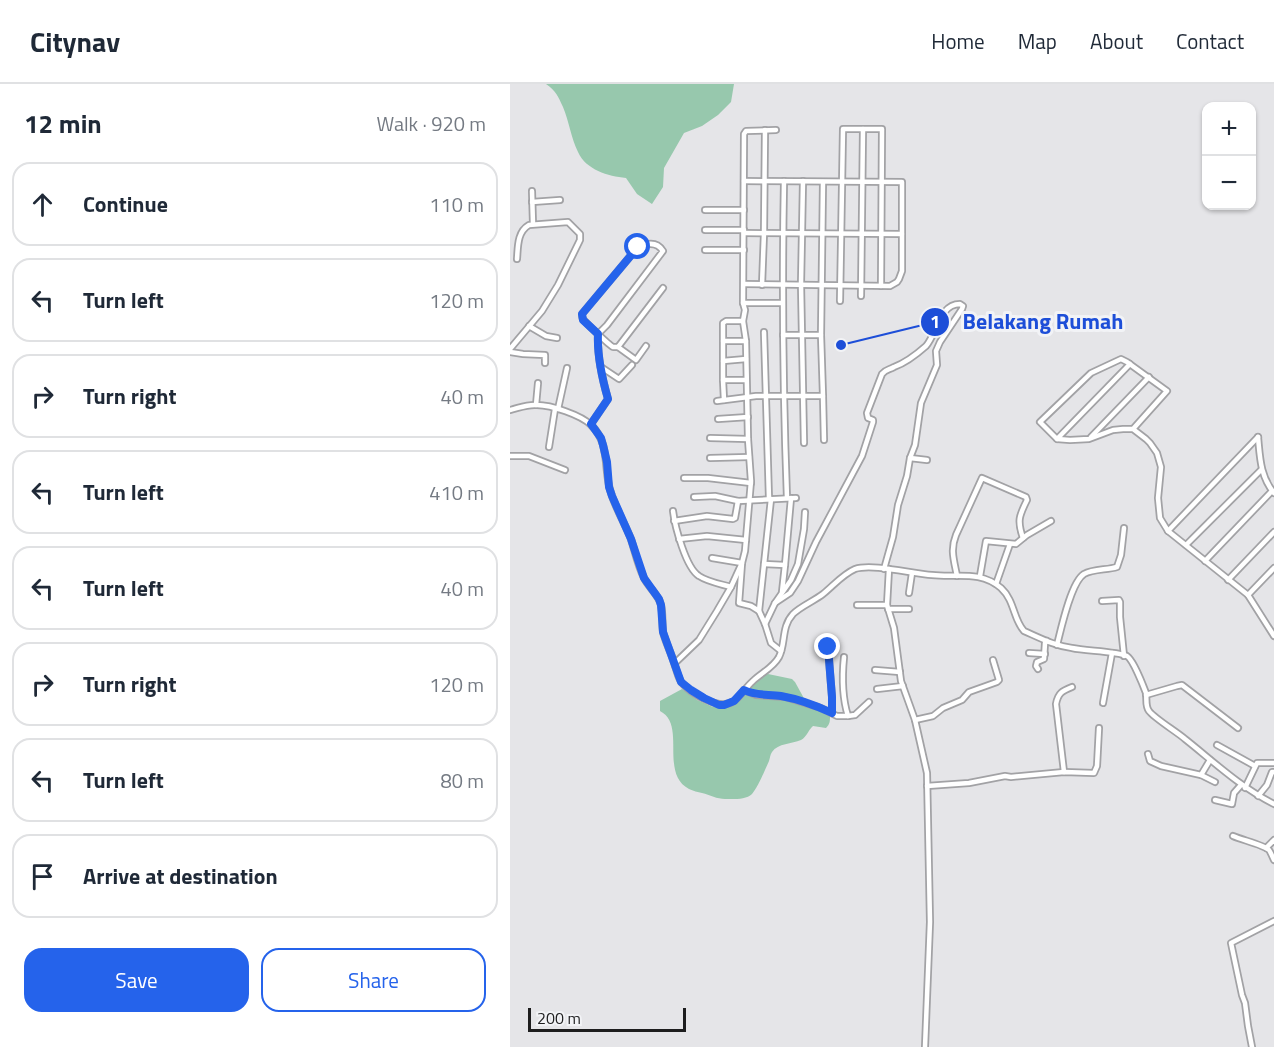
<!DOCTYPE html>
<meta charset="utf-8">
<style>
:root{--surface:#fff;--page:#f6f6f7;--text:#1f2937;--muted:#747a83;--line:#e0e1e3;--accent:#2563eb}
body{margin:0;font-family:"Titillium Web",sans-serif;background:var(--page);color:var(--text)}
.controls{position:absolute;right:18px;top:18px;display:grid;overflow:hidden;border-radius:12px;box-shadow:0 2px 4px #0004}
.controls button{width:54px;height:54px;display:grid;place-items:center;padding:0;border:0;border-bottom:2px solid var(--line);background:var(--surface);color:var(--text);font:30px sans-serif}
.scale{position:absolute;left:18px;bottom:15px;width:158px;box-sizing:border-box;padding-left:6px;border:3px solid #1d1d1e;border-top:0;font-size:16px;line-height:21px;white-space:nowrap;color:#1d1d1e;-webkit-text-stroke:4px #f2f3f6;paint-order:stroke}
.stop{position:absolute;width:18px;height:18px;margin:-14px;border:4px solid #2563eb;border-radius:50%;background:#fff}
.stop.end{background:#2563eb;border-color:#fff;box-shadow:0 2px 6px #0008}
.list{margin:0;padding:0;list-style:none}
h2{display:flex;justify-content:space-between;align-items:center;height:78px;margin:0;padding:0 24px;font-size:26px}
h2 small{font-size:20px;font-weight:400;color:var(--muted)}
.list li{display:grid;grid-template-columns:39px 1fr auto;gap:18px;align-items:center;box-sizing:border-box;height:84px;margin:0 12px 12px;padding:0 12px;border:2px solid var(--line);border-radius:18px}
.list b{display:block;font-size:22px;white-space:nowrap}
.list em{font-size:20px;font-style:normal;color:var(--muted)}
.actions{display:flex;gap:12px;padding:18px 24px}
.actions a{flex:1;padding:14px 0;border:2px solid var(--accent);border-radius:18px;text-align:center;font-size:21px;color:var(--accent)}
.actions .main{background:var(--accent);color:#fff}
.icon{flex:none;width:33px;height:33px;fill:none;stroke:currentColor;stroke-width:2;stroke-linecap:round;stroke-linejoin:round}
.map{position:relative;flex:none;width:764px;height:963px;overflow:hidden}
header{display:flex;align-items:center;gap:36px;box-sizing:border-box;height:84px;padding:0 30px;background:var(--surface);border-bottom:2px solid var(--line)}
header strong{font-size:28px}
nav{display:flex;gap:33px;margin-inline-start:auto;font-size:21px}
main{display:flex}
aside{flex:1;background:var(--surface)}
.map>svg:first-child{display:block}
</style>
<header>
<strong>Citynav</strong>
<nav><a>Home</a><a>Map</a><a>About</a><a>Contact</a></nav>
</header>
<main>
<aside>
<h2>12 min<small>Walk · 920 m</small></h2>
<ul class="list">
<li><svg class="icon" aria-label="ahead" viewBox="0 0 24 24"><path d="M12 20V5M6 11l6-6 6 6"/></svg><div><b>Continue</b></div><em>110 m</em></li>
<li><svg class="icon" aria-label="left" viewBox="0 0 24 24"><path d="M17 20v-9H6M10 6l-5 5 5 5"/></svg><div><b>Turn left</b></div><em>120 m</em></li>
<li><svg class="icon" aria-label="right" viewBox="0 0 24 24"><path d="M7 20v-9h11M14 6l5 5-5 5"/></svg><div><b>Turn right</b></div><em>40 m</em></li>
<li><svg class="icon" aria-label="left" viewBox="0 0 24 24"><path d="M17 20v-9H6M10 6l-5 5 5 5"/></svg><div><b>Turn left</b></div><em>410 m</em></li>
<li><svg class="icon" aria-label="left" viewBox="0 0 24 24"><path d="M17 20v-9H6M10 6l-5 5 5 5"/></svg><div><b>Turn left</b></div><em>40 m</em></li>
<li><svg class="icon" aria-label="right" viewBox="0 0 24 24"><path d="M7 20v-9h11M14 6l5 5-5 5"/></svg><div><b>Turn right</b></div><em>120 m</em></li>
<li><svg class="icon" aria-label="left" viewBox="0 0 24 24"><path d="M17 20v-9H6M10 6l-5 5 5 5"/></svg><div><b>Turn left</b></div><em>80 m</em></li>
<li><svg class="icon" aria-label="arrive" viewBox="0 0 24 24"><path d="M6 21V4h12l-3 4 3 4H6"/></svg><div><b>Arrive at destination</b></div></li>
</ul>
<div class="actions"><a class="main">Save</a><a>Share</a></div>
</aside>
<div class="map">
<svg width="764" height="963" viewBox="0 0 764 963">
<rect width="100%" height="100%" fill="#e5e5e8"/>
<g fill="#97c8ad">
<path d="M36,0H224L221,18L208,31L192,42L174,49L154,84L153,103L142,120L127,110L116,94C98,92 76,86 68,68C61,54 59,37 53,23C48,12 46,7 36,0Z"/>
<path d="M258,590L282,595L285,598L296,618L302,624L320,632C320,637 320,640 316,644L303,642C298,646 297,653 291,656C282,660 268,659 262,668C260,671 260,674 259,677C255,686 248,703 242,710C236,716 223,715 215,715C207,715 200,711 192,709C188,708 183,707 179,705C149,689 177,641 150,627V617L172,605L187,616L203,623H211L220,621L253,591Z"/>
</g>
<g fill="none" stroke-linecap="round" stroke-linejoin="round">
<defs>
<g id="street">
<path d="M274,97C272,203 273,309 277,414"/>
<path d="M293,97L291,200L294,359"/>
<path d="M22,107L23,140"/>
<path d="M22,118L50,116"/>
<path d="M195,126H234"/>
<path d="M195,146H234"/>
<path d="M234,149L392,150"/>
<path d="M195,166H234"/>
<path d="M234,200L380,202L387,198L389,195L392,187V98L234,97"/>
<path d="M252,201L254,149L255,46"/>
<path d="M351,212L353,45"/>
<path d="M330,217L333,45H372L371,202"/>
<path d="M233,219H272"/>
<path d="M19,242L36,252L47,254"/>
<path d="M254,248L259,415"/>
<path d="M273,251H311"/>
<path d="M213,257H236"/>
<path d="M108,263L126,276L136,262"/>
<path d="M0,265L32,227L48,201L70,156V150L58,138L19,141C7,148 8,163 7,175"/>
<path d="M0,268L13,270L35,271V279"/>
<path d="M213,277L236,275"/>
<path d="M91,283L109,295L122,281"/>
<path d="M213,296H236"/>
<path d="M313,312L311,251L313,98"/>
<path d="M214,316L213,296V239L216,237H233"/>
<path d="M207,317L246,312H313L314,356"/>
<path d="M26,321L28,299"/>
<path d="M48,325L57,284"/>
<path d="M0,326C9,324 17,320 27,321C41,321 71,331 81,341C101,360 93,386 101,409C106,425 115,440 121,455C125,468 128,482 134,494C138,503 149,511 151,521C153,529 152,539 153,548C156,560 162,570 165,582C167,587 168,594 172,599C181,610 210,627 224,617C231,612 236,603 243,597C251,589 263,584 269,573C276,559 271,543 283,530C291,522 304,517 313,510C323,502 333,490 345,485C362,479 403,490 422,491C447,494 470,486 491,504C505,517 503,535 514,547C530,554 545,562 562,564C576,567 606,567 617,572C623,576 633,601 636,609C637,615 635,622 639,627C644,634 667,648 675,655C704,678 730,703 764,720"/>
<path d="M208,335L238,333"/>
<path d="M81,340L98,315C92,294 87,271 88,250L97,241L153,167C147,157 137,159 128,163L72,230C72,232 72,234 73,235C75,238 99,261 103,263C104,263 106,263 108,263L153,204"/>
<path d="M623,345L657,307L617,278L611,275L581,289L530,338L547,355L560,356L579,355L603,346L613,345H623L636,355L640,359L647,369L651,383L648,414L650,434L658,447L738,511L764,484"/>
<path d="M581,353L639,293"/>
<path d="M748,353C750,373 750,392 764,409"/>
<path d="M200,354L238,355"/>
<path d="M547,355L620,280"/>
<path d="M39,363L45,325"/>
<path d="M0,372H19L55,386"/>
<path d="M200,374L239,373"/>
<path d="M400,374L417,376"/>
<path d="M174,394H198L241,399"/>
<path d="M184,413L205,412L228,417L286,414"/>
<path d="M163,427C165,443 176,484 189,492C198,498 211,500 221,503"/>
<path d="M164,437L197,432L223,435L225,434L228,417"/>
<path d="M658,447L748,353"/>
<path d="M169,455L197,452L236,456"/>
<path d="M676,461L751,386"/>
<path d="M202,474L232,479L229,519L241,522L249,527L255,540L261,559L271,567"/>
<path d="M695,477L762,407"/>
<path d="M254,480L275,481L281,414"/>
<path d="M379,485L377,521L384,544L391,597L405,636L417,689L420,838L415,963"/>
<path d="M447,492C444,476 440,466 446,451L472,394L516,413L517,416C509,432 507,437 513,454"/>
<path d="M470,492L476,457L506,460L517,451L541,437"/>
<path d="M718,496L764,448"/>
<path d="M486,500L500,460"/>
<path d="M272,508L275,481"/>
<path d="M399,509L402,489"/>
<path d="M738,511L764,552"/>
<path d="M592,517L609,516L610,518V533L614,572"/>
<path d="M265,519L280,509L288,497L306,458L352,372L363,338V336L358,334L357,329L372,290C376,285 379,286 384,283C395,279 407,270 416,262C427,250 429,220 450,220L453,222L452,225L430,258L426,267L427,281L411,319L405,361L400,374L397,392L388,421L383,453L374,485"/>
<path d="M347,521H377"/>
<path d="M378,525H399"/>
<path d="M249,527L261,415"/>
<path d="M255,540L265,519L281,496L288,480L294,445L295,428"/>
<path d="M547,561C551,545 561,498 574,490C583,485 597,486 607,483L611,471L614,444"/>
<path d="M318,563L322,613V629"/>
<path d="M519,569L535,570"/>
<path d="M334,573C332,593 332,613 338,632L345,631L359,618"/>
<path d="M165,579L189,556L207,527L221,503L232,479L235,467L241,397L238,355L236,257L233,237L235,226L233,219L234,50L236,47L266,46"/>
<path d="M528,585L526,582L527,578L534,575L535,559L537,557"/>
<path d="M365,586L390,588"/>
<path d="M367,605L393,602"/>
<path d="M234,606L246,611L275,613L311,624L327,632H338"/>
<path d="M636,611L667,602L672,601L728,644"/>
<path d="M593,619L602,569"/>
<path d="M405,636L423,632L433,624L452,616L459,608L487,598L489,596L483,576"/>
<path d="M707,661L745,682"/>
<path d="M638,670L640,677L651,682L691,691L700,676"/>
<path d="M554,688L546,620C548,609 552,607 562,603"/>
<path d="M691,691L705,698"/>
<path d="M417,702L459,699L495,692L501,693L554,688L584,689L587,682L589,644"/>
<path d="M735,704L747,679H764"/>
<path d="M748,712L757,701L762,688H764"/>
<path d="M705,716L722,720L724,709L731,701"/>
<path d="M723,752C732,756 754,761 759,766C760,767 763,774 764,776"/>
<path d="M756,764L764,756"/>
<path d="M742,963L738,942L735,919L732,911L721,859L764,837"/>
</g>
</defs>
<use href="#street" stroke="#a2a2a5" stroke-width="8"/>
<use href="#street" stroke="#fff" stroke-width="4.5"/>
</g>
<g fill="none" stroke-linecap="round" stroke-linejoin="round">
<path stroke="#2563eb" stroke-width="8" d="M128,163L72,230L73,236L88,250C87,271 92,294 98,315L81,340L91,354L93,361L97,378L99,403L102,412L121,455L134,494L149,515L151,521L153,548L171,598L181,606L194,614L209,621H214L224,617L234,606C246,612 258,610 271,612C288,615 307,622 322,629V613L318,563"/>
</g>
<path fill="none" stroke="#1d4ed8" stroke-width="2" d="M331 261L425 238"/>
<g fill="#1d4ed8" stroke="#f2f3f6" stroke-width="2">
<circle cx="331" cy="261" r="6"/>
<circle cx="425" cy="238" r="15"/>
</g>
<g font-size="18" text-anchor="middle" font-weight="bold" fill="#fff">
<text x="425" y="244">1</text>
</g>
<g font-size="22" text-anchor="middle" font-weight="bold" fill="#1d4ed8" stroke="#f2f3f6" stroke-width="6" stroke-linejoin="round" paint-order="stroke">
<text x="533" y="245">Belakang Rumah</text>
</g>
</svg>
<div class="controls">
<button>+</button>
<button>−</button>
</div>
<div class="scale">200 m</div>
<div class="stop" style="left:128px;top:163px"></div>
<div class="stop end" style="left:318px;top:563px"></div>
</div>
</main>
